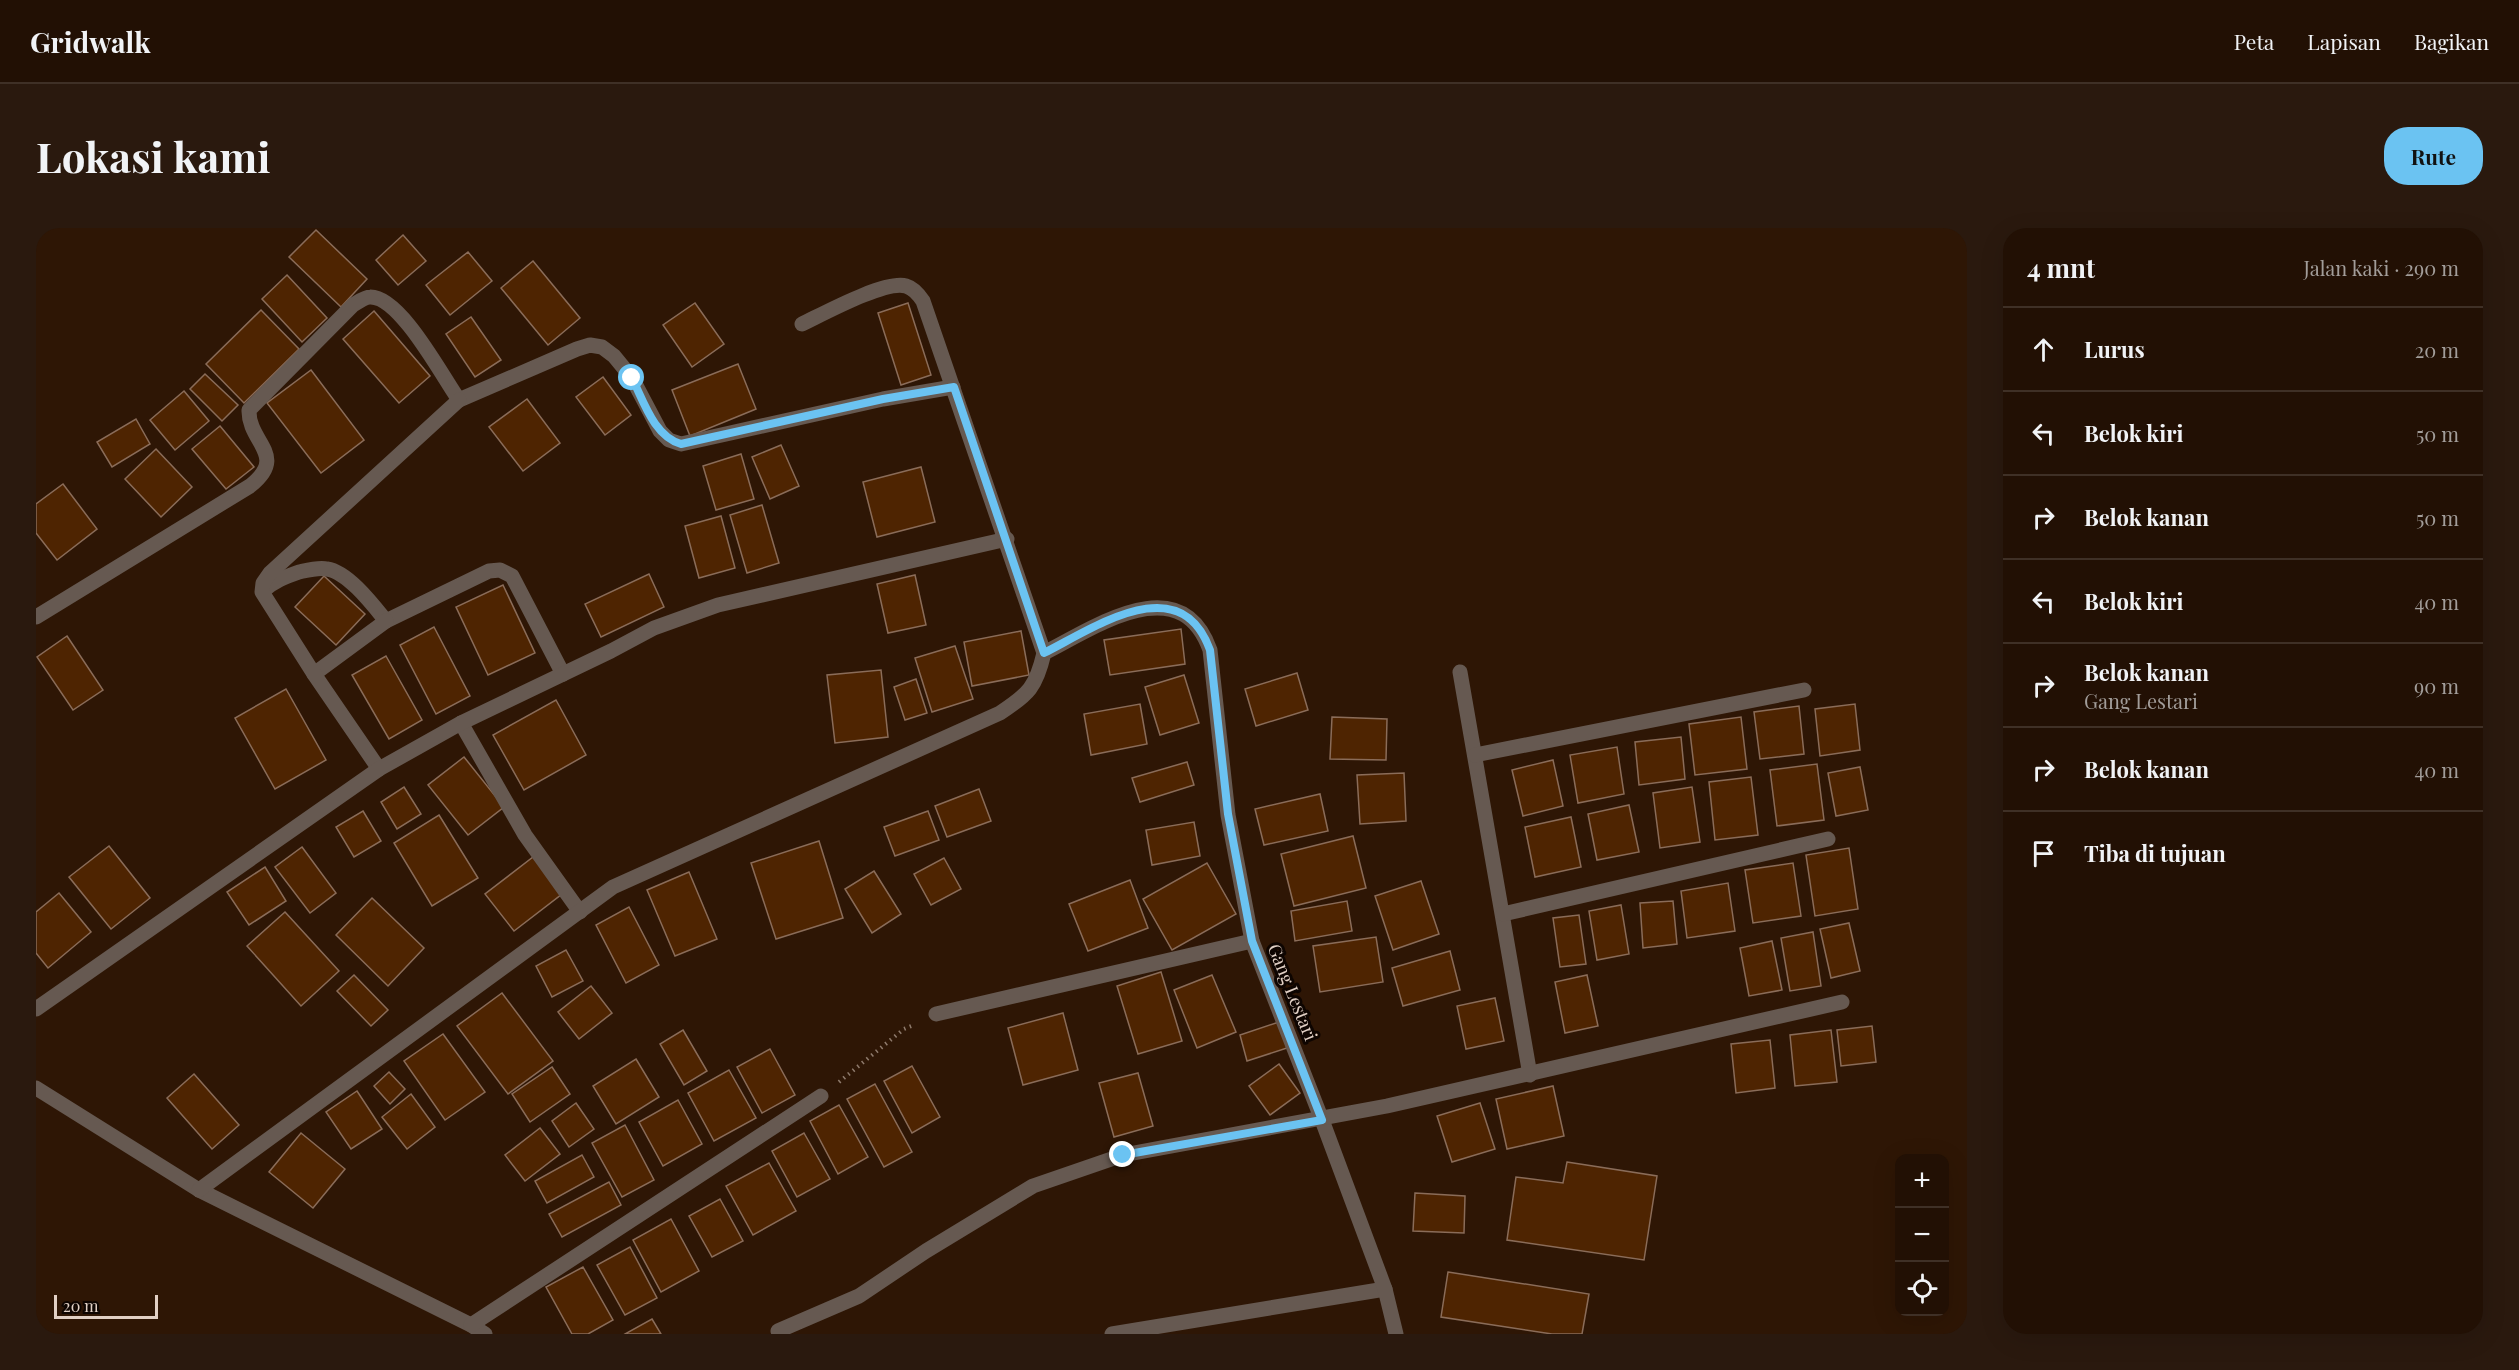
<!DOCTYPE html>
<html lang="id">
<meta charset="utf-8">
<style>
:root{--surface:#221004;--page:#2a190e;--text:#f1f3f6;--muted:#a29d9a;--line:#3f3026;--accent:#6bc3f2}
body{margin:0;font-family:"Playfair Display",serif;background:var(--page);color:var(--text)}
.controls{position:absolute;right:18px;bottom:18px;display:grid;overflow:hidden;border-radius:12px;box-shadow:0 6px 24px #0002}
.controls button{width:54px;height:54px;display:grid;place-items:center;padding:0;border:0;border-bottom:2px solid var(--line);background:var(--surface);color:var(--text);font:30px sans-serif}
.scale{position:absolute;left:18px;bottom:15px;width:104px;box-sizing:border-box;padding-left:6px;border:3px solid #e1d0c5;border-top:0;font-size:16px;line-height:21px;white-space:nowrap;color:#e1d0c5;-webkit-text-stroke:4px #0e0501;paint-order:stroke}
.stop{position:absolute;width:18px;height:18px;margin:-14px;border:4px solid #6bc3f2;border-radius:50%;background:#fff}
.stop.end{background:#6bc3f2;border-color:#fff;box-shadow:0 2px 6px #0008}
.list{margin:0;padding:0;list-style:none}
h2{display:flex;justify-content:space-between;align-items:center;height:78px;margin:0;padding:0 24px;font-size:26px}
h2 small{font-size:20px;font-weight:400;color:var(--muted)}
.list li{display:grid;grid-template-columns:39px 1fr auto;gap:18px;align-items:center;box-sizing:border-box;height:84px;padding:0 24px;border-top:2px solid var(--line)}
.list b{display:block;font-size:22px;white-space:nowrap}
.list p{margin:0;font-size:20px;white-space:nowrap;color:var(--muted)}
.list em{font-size:20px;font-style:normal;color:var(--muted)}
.icon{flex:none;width:33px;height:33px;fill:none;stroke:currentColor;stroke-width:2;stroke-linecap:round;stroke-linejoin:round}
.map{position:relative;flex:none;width:1931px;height:1106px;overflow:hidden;border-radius:24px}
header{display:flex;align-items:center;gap:36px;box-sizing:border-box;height:84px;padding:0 30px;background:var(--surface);border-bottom:2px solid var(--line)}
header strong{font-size:28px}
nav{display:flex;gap:33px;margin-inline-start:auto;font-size:21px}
.intro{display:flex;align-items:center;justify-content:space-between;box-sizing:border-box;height:144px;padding:0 36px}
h1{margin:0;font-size:42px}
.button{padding:15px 27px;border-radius:24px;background:var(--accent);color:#111;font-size:21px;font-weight:700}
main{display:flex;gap:36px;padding:0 36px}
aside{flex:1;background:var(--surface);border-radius:24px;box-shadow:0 6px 24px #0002}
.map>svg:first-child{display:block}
</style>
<header>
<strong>Gridwalk</strong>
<nav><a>Peta</a><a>Lapisan</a><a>Bagikan</a></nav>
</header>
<div class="intro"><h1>Lokasi kami</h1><a class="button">Rute</a></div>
<main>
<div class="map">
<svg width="1931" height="1106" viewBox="0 0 1931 1106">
<rect width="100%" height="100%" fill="#2e1605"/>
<g fill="#4e2401" stroke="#8a6c59" stroke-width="1.5">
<path d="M280,2L331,51L305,79L253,29Z"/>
<path d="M367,7L390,33L362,57L340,32Z"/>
<path d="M432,24L456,53L414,87L390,57Z"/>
<path d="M497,33L544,90L512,117L465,60Z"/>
<path d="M251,47L291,90L266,114L226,71Z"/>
<path d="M659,75L688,116L656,139L627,97Z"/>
<path d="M872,75L895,147L865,157L842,85Z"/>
<path d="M225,82L263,121L208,175L170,136Z"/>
<path d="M338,83L394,148L363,175L307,111Z"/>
<path d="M435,89L465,132L439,149L410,106Z"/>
<path d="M702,136L720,181L654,208L636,162Z"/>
<path d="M275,142L328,212L285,245L231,175Z"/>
<path d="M169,146L202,177L186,193L154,161Z"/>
<path d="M567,149L595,187L569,207L540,169Z"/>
<path d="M148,163L173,193L139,222L114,192Z"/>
<path d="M491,171L524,215L487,243L453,199Z"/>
<path d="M100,191L114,216L76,239L61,214Z"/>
<path d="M184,198L218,239L190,261L156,221Z"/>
<path d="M745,217L763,258L734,271L716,229Z"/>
<path d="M120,221L156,259L125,289L89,251Z"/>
<path d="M705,226L718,271L680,282L667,238Z"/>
<path d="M885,239L899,294L841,309L827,254Z"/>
<path d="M27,256L61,301L21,332L0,305V276Z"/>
<path d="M726,277L743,335L711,345L694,287Z"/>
<path d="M685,288L699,340L663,350L649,298Z"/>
<path d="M613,346L628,379L565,409L549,376Z"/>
<path d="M879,347L890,397L852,405L841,356Z"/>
<path d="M288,348L329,386L300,417L259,379Z"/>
<path d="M467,357L499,425L452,447L420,379Z"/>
<path d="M398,399L434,468L400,486L364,417Z"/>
<path d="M1145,401L1149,436L1074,447L1068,412Z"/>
<path d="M985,403L993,447L936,458L928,414Z"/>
<path d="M31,408L67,462L37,482L1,429Z"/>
<path d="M919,418L937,471L896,484L879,430Z"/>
<path d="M350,428L386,492L353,511L316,447Z"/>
<path d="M845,442L852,509L799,515L791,447Z"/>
<path d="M1261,445L1272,482L1220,498L1209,461Z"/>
<path d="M1148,447L1163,495L1124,507L1109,459Z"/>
<path d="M880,451L891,485L869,492L858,459Z"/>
<path d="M250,461L290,532L239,561L199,490Z"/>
<path d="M520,472L550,527L488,562L457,507Z"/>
<path d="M1104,476L1111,516L1055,527L1048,486Z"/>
<path d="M1819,476L1824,522L1784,528L1779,481Z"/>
<path d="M1763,478L1768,526L1724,531L1718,484Z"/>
<path d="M1296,489L1351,491L1350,532L1294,531Z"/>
<path d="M1705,489L1711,541L1659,547L1653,496Z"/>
<path d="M1645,509L1649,551L1603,557L1599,514Z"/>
<path d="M1581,519L1588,566L1542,575L1534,527Z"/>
<path d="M428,529L468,579L432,607L392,557Z"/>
<path d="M1517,532L1527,578L1487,588L1476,542Z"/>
<path d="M1151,534L1158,557L1104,574L1096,550Z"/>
<path d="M1781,536L1788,592L1741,598L1734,542Z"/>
<path d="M1824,539L1832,582L1800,588L1792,545Z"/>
<path d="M1368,545L1370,593L1324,596L1321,547Z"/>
<path d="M1715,549L1722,607L1679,612L1673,554Z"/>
<path d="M368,559L385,586L361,601L345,574Z"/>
<path d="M1656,559L1664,614L1624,620L1617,565Z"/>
<path d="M943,561L955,593L911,609L899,578Z"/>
<path d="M1284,566L1292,603L1228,617L1219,581Z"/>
<path d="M1593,577L1603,624L1561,632L1552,586Z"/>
<path d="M327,583L345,613L318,629L300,599Z"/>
<path d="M892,583L903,612L859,628L848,599Z"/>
<path d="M403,587L442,650L396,678L358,615Z"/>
<path d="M1535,589L1545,639L1499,649L1489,599Z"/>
<path d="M1158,594L1164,628L1116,637L1110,602Z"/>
<path d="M1317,608L1330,660L1258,678L1245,626Z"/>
<path d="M783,613L807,690L740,711L715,635Z"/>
<path d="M73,618L114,670L75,701L33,649Z"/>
<path d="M266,619L300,665L274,685L239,639Z"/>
<path d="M1813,620L1822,681L1779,688L1770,627Z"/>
<path d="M497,629L526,666L478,703L449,666Z"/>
<path d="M908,630L925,661L895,677L878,646Z"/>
<path d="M1171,635L1200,686L1136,722L1107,671Z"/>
<path d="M1757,635L1765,688L1717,695L1709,642Z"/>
<path d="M229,639L250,673L213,697L191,664Z"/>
<path d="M838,643L865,686L836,705L809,661Z"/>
<path d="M653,644L681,711L639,728L611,662Z"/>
<path d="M1094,652L1112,700L1052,723L1033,676Z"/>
<path d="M1385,653L1403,706L1357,722L1339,668Z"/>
<path d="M1692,655L1699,703L1651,710L1645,663Z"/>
<path d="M23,665L55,704L12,740L0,725V684Z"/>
<path d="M336,670L388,720L352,758L300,707Z"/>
<path d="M1311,673L1316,703L1259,713L1255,683Z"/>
<path d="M1637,673L1641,716L1607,720L1604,675Z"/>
<path d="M1585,677L1593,726L1561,732L1553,683Z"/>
<path d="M593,679L623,737L590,755L560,697Z"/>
<path d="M249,684L303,743L265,778L211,718Z"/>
<path d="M1543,687L1550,736L1524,739L1517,690Z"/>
<path d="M1813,695L1824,743L1795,750L1784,701Z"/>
<path d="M1777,704L1785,758L1754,763L1745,710Z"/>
<path d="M1340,709L1347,754L1284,764L1277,718Z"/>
<path d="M1736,713L1746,762L1713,768L1704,720Z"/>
<path d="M530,722L547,753L516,769L500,738Z"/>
<path d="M1414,723L1424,762L1367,778L1356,740Z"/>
<path d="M1125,744L1146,813L1102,826L1081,758Z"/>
<path d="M318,747L352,782L335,798L301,763Z"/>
<path d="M1176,747L1200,804L1161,820L1138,762Z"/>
<path d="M1551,747L1562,798L1529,805L1519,754Z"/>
<path d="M555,758L576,785L543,811L522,784Z"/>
<path d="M466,765L517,833L472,866L421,798Z"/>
<path d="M1459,770L1468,813L1430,821L1421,778Z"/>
<path d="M1027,785L1042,842L987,857L972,800Z"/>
<path d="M1243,794L1251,820L1211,833L1204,807Z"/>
<path d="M1836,798L1840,834L1805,838L1801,802Z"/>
<path d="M647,802L671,843L648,857L624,816Z"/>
<path d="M1795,802L1801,854L1759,858L1754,807Z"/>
<path d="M407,806L449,864L409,892L368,833Z"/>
<path d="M1734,812L1739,860L1700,865L1695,816Z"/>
<path d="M734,821L759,867L726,885L701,839Z"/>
<path d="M600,831L623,869L580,896L557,858Z"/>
<path d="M1243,836L1264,865L1234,887L1213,858Z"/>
<path d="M876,838L904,889L876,905L848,853Z"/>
<path d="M516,839L534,866L494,894L476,866Z"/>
<path d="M693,842L720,890L678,913L652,865Z"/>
<path d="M353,844L369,861L354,876L338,858Z"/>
<path d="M1102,845L1117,898L1078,909L1063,855Z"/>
<path d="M158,846L203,897L176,921L131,870Z"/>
<path d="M839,856L876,924L848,939L811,871Z"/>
<path d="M1517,858L1528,908L1471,921L1460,871Z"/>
<path d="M321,863L346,901L315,921L290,884Z"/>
<path d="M375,866L399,899L371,921L346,889Z"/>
<path d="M642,872L666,916L627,938L603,894Z"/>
<path d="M540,875L558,901L533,919L516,893Z"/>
<path d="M1444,875L1459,921L1416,934L1401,888Z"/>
<path d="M803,877L832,929L802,946L774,893Z"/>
<path d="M589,897L618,952L586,969L556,915Z"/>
<path d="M504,900L524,926L489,953L469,927Z"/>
<path d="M265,905L309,941L277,980L233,944Z"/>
<path d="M768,905L794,951L761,969L736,923Z"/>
<path d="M546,927L558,949L511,975L499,953Z"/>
<path d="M1531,934L1621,948L1608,1032L1471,1012L1480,949L1527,955Z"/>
<path d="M733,935L760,983L717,1007L690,958Z"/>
<path d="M573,954L585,977L526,1009L513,986Z"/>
<path d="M1379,965L1429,968L1428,1005L1377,1003Z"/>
<path d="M684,971L707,1013L676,1029L653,988Z"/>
<path d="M635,991L663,1043L625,1064L597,1012Z"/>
<path d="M594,1019L621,1070L589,1087L561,1037Z"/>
<path d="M547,1039L577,1092L552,1106H536L510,1059Z"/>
<path d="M1412,1044L1553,1066L1546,1106H1516L1405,1089Z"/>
<path d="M616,1091L625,1106H589Z"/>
</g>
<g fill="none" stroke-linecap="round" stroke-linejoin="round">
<path stroke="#8e7a6c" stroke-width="4" stroke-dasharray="1.5 4.5" stroke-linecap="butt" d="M803,854L868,801L878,797"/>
<path stroke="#665951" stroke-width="15" d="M1076,1106L1349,1061"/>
<g stroke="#665951" stroke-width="15">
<path d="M766,96C787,86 849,52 870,58C877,60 883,67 887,73L1008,425"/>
<path d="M227,363C238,353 249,349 263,344C272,342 283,339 291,341C312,344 337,377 350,393L453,343L464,342L476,348L527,446"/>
<path d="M0,389L214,258C253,227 212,215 213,182L317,77C322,74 329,69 334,69C364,68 406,148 423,172L541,121L554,117L566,119L578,128L596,150L624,203L633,212L645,216L847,171L917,159"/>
<path d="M1424,444L1494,847"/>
<path d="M278,446L350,393"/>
<path d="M425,495L489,607L544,684"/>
<path d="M1439,527L1768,462"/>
<path d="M343,541L278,446L226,364L227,355L234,345L423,172"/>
<path d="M1467,686L1792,611"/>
<path d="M0,781L343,541L425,495L575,423L618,400L682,377L971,311"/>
<path d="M900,786L1216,713"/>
<path d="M0,860L163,962L435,1097L449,1106"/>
<path d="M163,962L577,659L964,485C993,466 1000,459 1008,425C1058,400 1144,339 1174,422L1192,587L1216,713L1286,892L1349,1061L1360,1106"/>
<path d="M435,1097L785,868"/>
<path d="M742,1103L823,1068L890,1023L997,958L1087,927L1351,878L1806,774"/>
</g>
</g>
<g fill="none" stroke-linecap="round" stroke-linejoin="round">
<path stroke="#6bc3f2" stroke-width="8" d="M596,150C608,174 618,208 645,216L847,171L918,159L1008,425C1058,400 1144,339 1174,422L1192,586L1216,713L1286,892L1087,927"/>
</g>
<g text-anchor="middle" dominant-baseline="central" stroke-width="6" stroke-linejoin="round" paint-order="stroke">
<g font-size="18" fill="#e1d0c5" stroke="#0e0501">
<text transform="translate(1257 764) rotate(68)">Gang Lestari</text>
</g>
</g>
</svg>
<div class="controls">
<button>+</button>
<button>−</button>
<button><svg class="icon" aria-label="locate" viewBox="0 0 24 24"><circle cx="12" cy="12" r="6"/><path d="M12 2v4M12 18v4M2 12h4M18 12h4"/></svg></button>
</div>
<div class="scale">20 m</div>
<div class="stop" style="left:596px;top:150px"></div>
<div class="stop end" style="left:1087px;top:927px"></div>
</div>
<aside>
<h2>4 mnt<small>Jalan kaki · 290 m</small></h2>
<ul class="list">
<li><svg class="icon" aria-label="ahead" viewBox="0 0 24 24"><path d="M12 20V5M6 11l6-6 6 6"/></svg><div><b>Lurus</b></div><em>20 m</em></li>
<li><svg class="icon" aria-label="left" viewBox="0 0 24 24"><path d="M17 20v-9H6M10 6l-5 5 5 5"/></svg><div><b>Belok kiri</b></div><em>50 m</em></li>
<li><svg class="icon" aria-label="right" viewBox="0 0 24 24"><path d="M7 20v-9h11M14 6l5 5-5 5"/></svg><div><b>Belok kanan</b></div><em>50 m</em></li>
<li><svg class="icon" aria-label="left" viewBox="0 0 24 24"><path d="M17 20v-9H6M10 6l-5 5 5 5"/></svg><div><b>Belok kiri</b></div><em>40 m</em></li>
<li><svg class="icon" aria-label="right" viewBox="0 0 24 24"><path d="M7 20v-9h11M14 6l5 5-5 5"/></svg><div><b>Belok kanan</b><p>Gang Lestari</p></div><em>90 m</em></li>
<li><svg class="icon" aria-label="right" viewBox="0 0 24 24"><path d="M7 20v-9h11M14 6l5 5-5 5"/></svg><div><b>Belok kanan</b></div><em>40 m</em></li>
<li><svg class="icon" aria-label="arrive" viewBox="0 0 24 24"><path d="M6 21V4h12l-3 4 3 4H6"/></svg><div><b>Tiba di tujuan</b></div></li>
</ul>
</aside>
</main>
